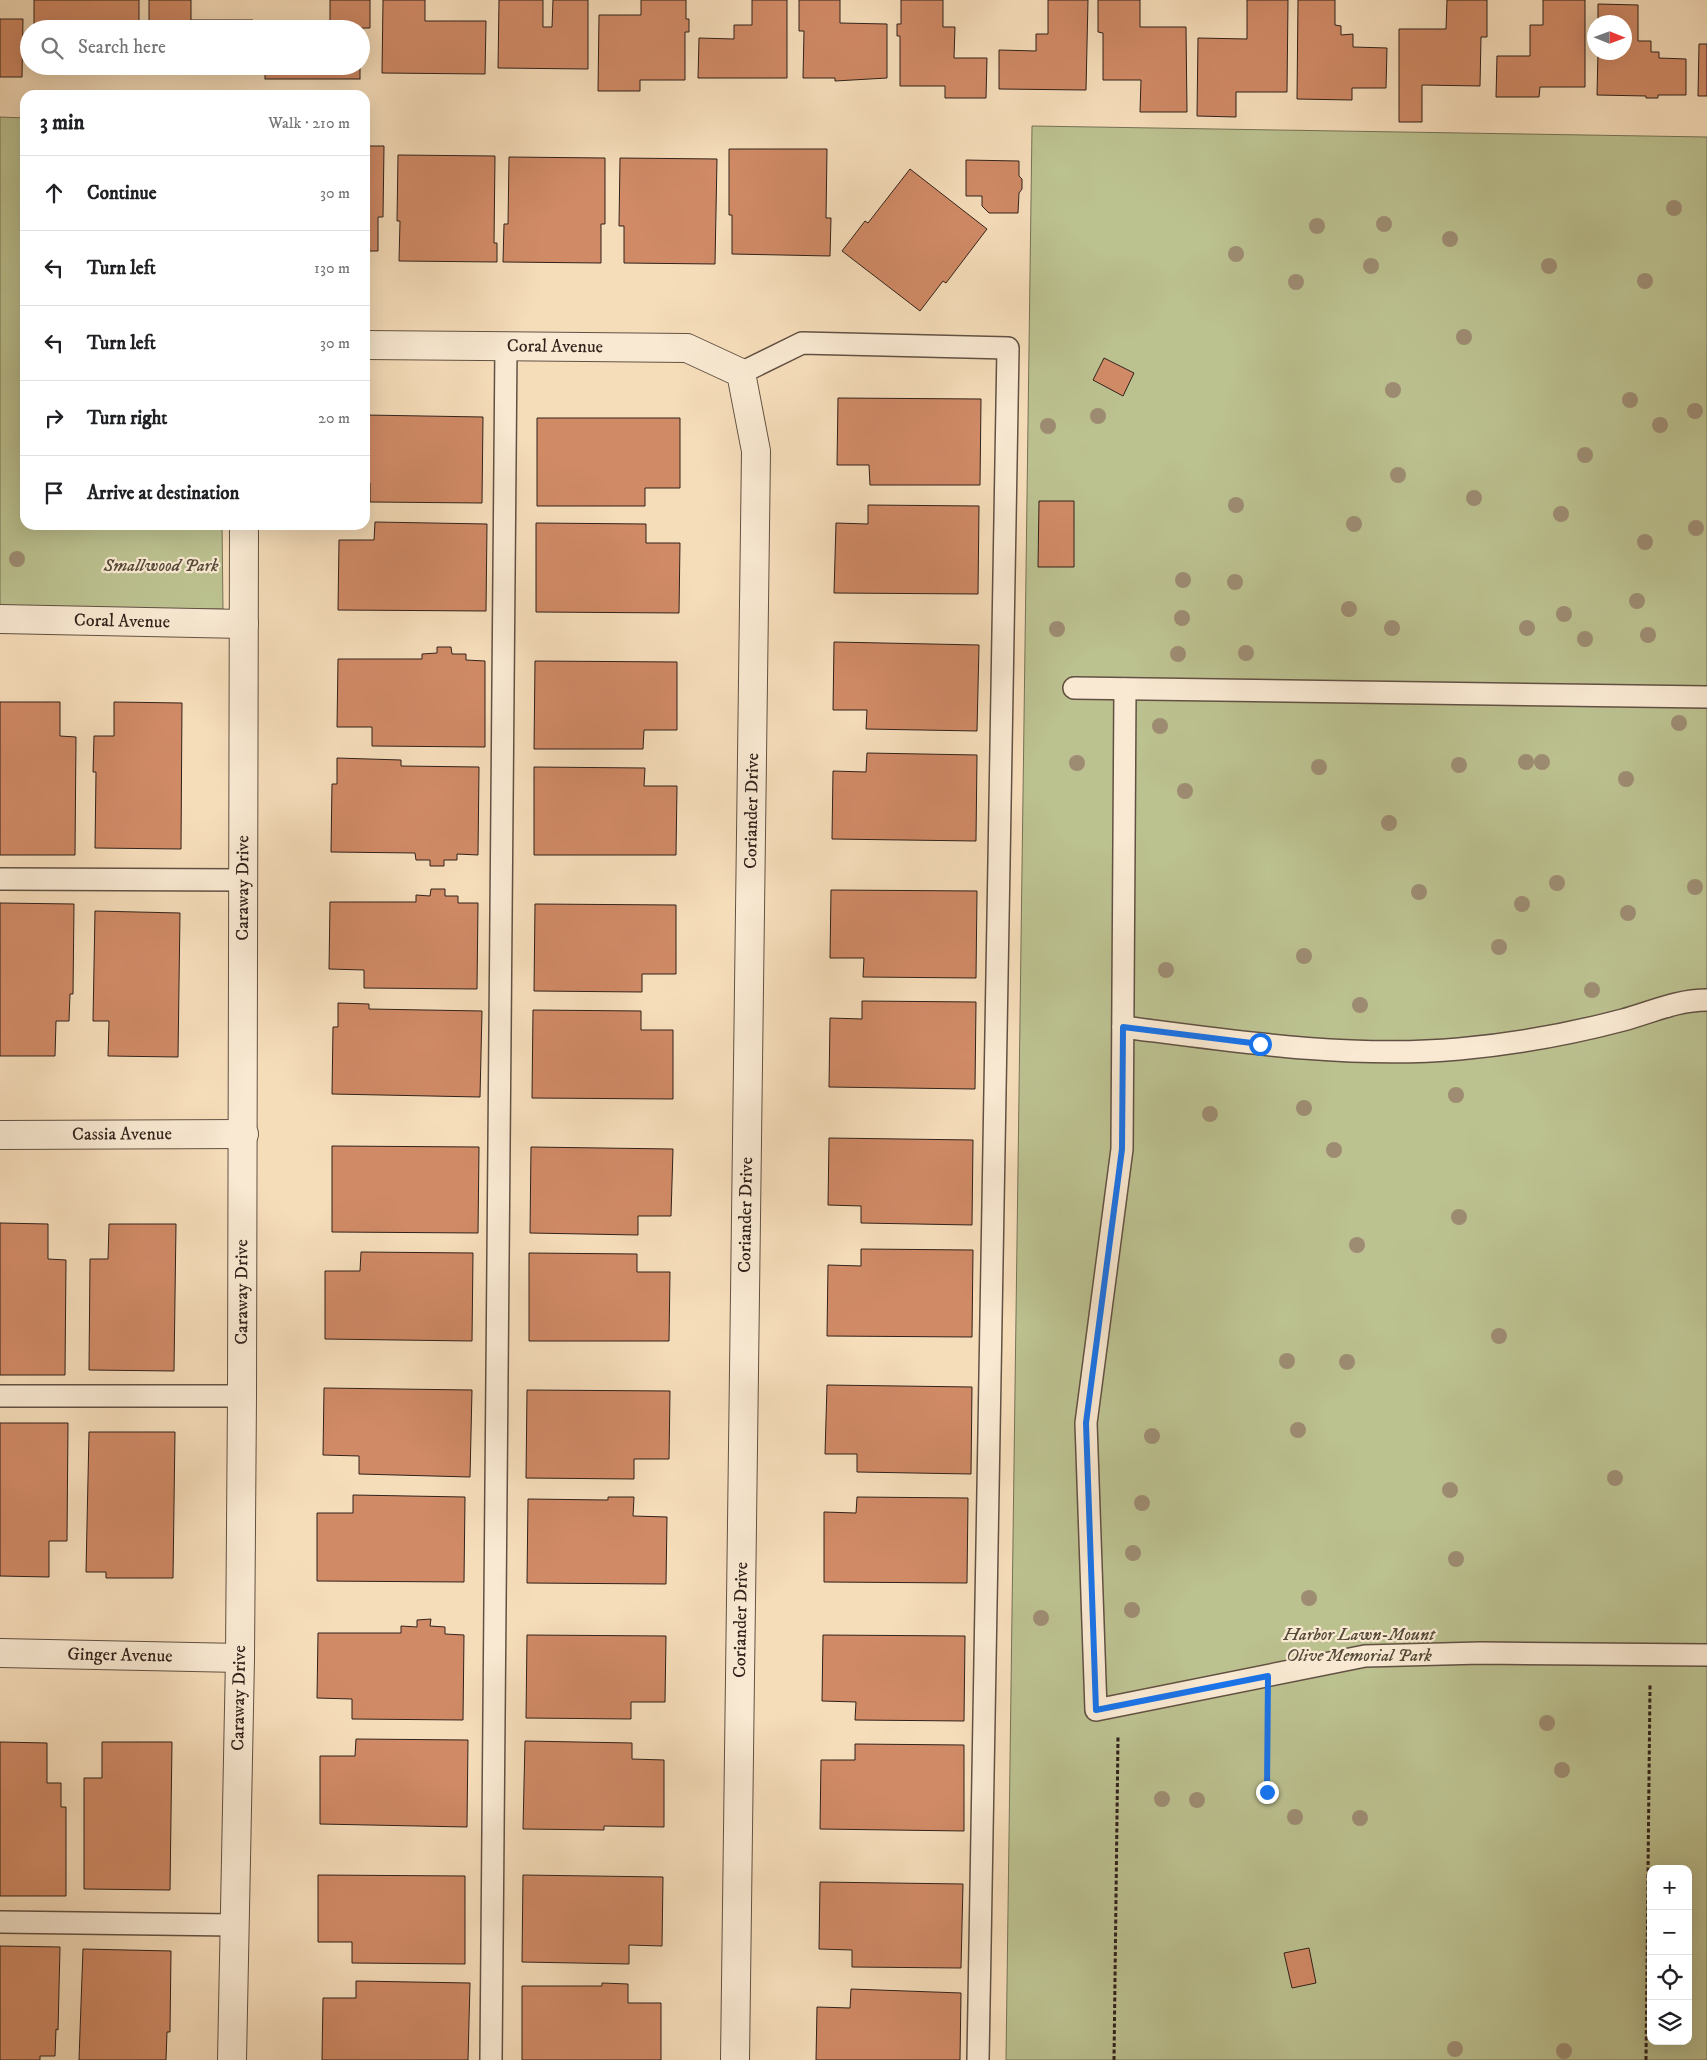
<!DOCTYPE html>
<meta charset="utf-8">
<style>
:root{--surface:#fff;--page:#f6f6f6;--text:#202124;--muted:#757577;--line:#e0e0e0}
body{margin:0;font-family:"IM FELL DW Pica",serif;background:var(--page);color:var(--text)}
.controls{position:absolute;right:15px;bottom:15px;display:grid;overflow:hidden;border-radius:10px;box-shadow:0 5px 20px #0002}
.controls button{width:45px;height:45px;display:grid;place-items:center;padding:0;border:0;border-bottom:1px solid var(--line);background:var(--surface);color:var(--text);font:25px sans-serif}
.compass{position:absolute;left:1587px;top:15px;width:45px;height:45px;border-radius:50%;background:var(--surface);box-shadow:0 5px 20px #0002;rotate:91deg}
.stop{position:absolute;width:15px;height:15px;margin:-11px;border:4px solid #1a73e8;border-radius:50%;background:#fff}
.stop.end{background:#1a73e8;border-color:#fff;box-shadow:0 1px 5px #0008}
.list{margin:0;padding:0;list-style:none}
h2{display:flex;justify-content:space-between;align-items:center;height:65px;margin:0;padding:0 20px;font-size:21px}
h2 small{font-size:16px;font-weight:400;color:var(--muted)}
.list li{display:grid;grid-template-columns:32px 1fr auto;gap:15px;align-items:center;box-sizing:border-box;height:75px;padding:0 20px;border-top:1px solid var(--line)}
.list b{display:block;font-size:19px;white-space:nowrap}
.list em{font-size:16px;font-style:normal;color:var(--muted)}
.icon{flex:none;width:28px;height:28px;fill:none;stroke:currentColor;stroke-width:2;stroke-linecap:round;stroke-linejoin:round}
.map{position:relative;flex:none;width:1707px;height:2060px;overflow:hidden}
.search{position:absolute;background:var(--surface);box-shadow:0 5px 20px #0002;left:20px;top:20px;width:350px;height:55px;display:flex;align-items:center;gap:12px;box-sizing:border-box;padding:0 18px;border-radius:28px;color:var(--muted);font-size:19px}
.panel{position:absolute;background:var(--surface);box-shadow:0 5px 20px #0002;left:20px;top:90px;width:350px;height:440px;border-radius:15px}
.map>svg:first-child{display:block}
</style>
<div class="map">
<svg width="1707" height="2060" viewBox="0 0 1707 2060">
<rect width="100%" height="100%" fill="#f6ddba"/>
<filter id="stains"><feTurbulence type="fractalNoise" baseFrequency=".004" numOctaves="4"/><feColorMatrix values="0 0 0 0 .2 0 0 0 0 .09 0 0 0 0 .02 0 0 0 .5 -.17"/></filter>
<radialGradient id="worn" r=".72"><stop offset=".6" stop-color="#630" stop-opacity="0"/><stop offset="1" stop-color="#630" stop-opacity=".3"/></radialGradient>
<g fill="#bcc190" stroke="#767256" fill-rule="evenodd">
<path d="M0,117L25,118V525H222L223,609L0,608Z"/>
<path d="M1032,126L1707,137V2060H1006ZM1651,1869H1688V2041H1651Z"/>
</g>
<g fill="#d08a66" stroke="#31221b">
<path d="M34,0H139V24H116V29H37L34,27Z"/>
<path d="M149,0H191V20H253L252,29H149Z"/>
<path d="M330,0H370V28L265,29V21L330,22Z"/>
<path d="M383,0H425V21H486L485,74L382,73Z"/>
<path d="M499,0H543V27H552L553,0H588V69L498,68Z"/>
<path d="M641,0H686V19H689V32H685V80H640V91H598L599,15H641Z"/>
<path d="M752,0H787V78H698L699,38L734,39V25H752Z"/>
<path d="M799,0H840V23L887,24V78L835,81V78H803L804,31H799Z"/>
<path d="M901,0H943V27H955L954,58H987L986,98H945V86H900V36H897V24H901Z"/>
<path d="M1048,0H1088L1086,90L999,89V50L1036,51V34H1048Z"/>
<path d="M1098,0H1140V27H1186L1187,112H1140L1141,80H1103V33L1098,32Z"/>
<path d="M1247,0H1288L1287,92H1236V117L1197,116L1198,38L1247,39Z"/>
<path d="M1298,0H1335V25L1341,26V35L1353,34V47L1387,48L1386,88H1352V100L1297,99Z"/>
<path d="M1447,0H1487V37H1481L1480,86L1422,85V122H1399V29H1446Z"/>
<path d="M1543,0H1585V87H1540L1539,97H1496L1497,56H1530V25H1543Z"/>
<path d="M1598,4L1638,5V41H1651V52H1659V58L1686,59V95H1658V98H1646V96L1597,95L1598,52H1624V22H1598Z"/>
<path d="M0,19H23L22,77H0Z"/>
<path d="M1699,44H1707V96H1698Z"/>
<path d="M64,66H115V73L64,72Z"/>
<rect x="149" y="66" width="103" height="6"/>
<rect x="265" y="66" width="95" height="13"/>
<path d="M365,146H384L383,217H378V251H365Z"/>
<path d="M729,149H827L826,218H831L830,256L732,254V215H729Z"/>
<path d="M398,155L495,156L494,243H497V262L399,261L400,221H397Z"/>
<path d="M509,157L605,158V224H601V263L503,262L504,224H508Z"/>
<path d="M620,158L717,159L715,264L624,263V226H619Z"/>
<path d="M966,160L1019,161V176L1022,179V189L1019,193L1018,213H989L982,206V196H966Z"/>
<path d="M910,169L987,229L946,283L943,281L920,311L842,251L865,221L868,223Z"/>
<path d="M1104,358L1134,373L1123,396L1093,380Z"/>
<path d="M838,398L981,399L980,485H870L869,465H837Z"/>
<path d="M365,415L483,417L482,503L370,502V483H365Z"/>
<path d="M537,418H680V488H645V506H537Z"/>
<path d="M1039,501H1074V567H1038Z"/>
<path d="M868,505L979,506L978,594L834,593L836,523L868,524Z"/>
<path d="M375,522L487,524L486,611L338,610L339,540H374Z"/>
<path d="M536,523L646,524V543H680L679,613L536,612Z"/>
<path d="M834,642L979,645L977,731L866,729L867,710H833Z"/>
<path d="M437,647H451L452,654H466V660L485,661V747L372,746V727H337L338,659H422V654L437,653Z"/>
<path d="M535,661L677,662V730H644L643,749H534Z"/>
<path d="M0,702H60V736L76,737L75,855H0Z"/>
<path d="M114,702L182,703L181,849L95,848L96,772H93L94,736H114Z"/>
<path d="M867,753L977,755L976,841L832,839L833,771L866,772Z"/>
<path d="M337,758L401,760V766L479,767L478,855L457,854V860H444V866H430V860H416L415,853L331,852L332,784H337Z"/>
<path d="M534,767L645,768L644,786H677L676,855H534Z"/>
<path d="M431,889H445V896H458V903H478L477,989L364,988V970L329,969L330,902H416V895L430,896Z"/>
<path d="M831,890L977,891L976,978L863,977L864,958H830Z"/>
<path d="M0,903L74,904L73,994H70L69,1021H56L55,1056H0Z"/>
<path d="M535,904L676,905V974H642V992L534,991Z"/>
<path d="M95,911L180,913L178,1057L108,1056L109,1021H93Z"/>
<path d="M862,1001L976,1002L975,1089L829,1087L830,1018L862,1019Z"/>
<path d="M338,1003L369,1004V1009L482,1011L480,1097L332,1094L333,1027H338Z"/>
<path d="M533,1010L641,1011V1030H673V1099L532,1098Z"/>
<path d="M829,1138L973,1140L972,1225L861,1223V1206L828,1205Z"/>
<path d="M332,1146L479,1147L478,1233L332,1232Z"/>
<path d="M531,1147L673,1149L671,1216H638V1235L530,1233Z"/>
<path d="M0,1223L48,1224V1259L66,1260L65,1375H0Z"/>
<path d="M109,1224H176L174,1371L89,1370L90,1259H108Z"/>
<path d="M861,1249L973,1250L972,1337L827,1336L828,1265L861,1266Z"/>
<path d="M361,1252L473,1253L472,1341L325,1339V1271H360Z"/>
<path d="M529,1253L637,1254V1272H670L669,1341H529Z"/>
<path d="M827,1385L972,1387L971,1474L857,1472V1454H825Z"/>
<path d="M324,1388L472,1390L470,1477L359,1474V1456L323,1455Z"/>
<path d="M527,1390L670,1391L669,1459H634V1479L526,1478Z"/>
<path d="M0,1423H68L67,1541H49V1577L0,1576Z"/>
<path d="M89,1432H175L173,1578H106V1572H86Z"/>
<path d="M353,1495L465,1497L464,1582L317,1581V1513H353Z"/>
<path d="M608,1497H634L633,1516L667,1517L666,1584L527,1583L528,1499L608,1500Z"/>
<path d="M857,1497L968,1498L967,1583L824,1582V1512L856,1513Z"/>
<path d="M431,1619L430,1626L445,1627V1634L464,1635L463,1720L352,1719V1699L317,1698L318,1633H401V1626L417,1627V1620Z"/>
<path d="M527,1635L666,1636L665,1702H631V1719L526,1718Z"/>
<path d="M823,1635L965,1636L964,1721L855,1720L856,1702L822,1701Z"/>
<path d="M356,1739L468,1740L467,1827L320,1824V1756H355Z"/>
<path d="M525,1741L632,1743V1759L664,1760V1827L604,1826V1830L523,1829Z"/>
<path d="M0,1742L47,1743V1783H61V1807H66V1896H0Z"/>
<path d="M102,1742H172L170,1890L84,1889V1778H102Z"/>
<path d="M855,1744L964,1745V1831L820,1829L821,1760H855Z"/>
<path d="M318,1875L465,1876V1964L352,1963V1942H318Z"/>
<path d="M523,1875L663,1877L662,1946L629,1945V1964L522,1962Z"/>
<path d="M820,1882L963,1884L961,1968L852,1967V1950L819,1949Z"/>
<path d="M0,1946L60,1947L58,2030L56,2029L55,2056H40V2060H0Z"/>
<path d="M1309,1948L1316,1983L1292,1988L1284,1953Z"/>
<path d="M83,1949L171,1951L170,2032H167L166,2060H79Z"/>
<path d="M356,1981L470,1983L468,2060H322L323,1998H356Z"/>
<path d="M602,1983L628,1984V2003H661V2060H522V1986H602Z"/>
<path d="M851,1989L961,1993L960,2060H816L817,2007L850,2008Z"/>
</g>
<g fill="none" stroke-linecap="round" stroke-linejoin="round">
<defs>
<g id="lane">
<path d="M741,373L802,343L1008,348L978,2060"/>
<path d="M1074,688L1707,697"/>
<path d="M1125,689L1122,1149L1086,1423L1096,1710L1365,1656L1481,1653L1707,1655"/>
<path d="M0,879L244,880"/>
<path d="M1123,1027C1232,1041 1349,1059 1459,1049C1514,1044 1570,1034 1623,1020C1652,1012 1677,1000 1707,1000"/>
<path d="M0,1396H242"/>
<path d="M0,1922L234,1925"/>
<path d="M491,2060L506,346"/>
</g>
<g id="street">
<path id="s1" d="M365,345L687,348L741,373L756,451L735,2060"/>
<path id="s2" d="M0,619L244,624"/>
<path id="s3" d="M0,1135L244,1134"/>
<path id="s4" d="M0,1653L240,1658"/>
<path id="s5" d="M232,2060L240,1658L242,1396L244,525"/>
</g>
</defs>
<use href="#lane" stroke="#625143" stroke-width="24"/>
<use href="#street" stroke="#625143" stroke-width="30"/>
<g stroke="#31221b" stroke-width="3" stroke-dasharray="4 2.5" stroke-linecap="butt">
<path d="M1267,1792L1268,1707"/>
<path d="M1114,2060L1118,1736"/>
<path d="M1646,2060L1650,1685"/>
</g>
<use href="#lane" stroke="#f9e9d2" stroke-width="21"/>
<use href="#street" stroke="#f9e9d2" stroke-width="28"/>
</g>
<g fill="#9d8c72">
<circle cx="1674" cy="208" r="8"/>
<circle cx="1384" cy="224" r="8"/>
<circle cx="1317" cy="226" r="8"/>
<circle cx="1450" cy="239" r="8"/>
<circle cx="1236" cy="254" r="8"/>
<circle cx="1371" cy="266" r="8"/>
<circle cx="1549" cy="266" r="8"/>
<circle cx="1645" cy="281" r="8"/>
<circle cx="1296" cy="282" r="8"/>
<circle cx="1464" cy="337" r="8"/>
<circle cx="1393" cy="390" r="8"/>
<circle cx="1630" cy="400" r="8"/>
<circle cx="1695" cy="411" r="8"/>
<circle cx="1098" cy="416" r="8"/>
<circle cx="1660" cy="425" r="8"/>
<circle cx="1048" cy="426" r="8"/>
<circle cx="1585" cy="455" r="8"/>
<circle cx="1398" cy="475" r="8"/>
<circle cx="1474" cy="498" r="8"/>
<circle cx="1236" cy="505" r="8"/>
<circle cx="1561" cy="514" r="8"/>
<circle cx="1354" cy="524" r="8"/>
<circle cx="1696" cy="528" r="8"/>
<circle cx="1645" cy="542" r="8"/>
<circle cx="17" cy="559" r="8"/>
<circle cx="1183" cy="580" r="8"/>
<circle cx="1235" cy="582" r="8"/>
<circle cx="1637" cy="601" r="8"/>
<circle cx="1349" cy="609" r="8"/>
<circle cx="1564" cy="614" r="8"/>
<circle cx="1182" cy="618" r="8"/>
<circle cx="1392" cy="628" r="8"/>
<circle cx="1527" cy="628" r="8"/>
<circle cx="1057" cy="629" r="8"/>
<circle cx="1648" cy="635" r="8"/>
<circle cx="1585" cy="639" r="8"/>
<circle cx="1246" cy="653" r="8"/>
<circle cx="1178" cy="654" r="8"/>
<circle cx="1679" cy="723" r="8"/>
<circle cx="1160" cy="726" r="8"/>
<circle cx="1526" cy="762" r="8"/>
<circle cx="1542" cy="762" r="8"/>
<circle cx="1077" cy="763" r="8"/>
<circle cx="1459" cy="765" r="8"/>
<circle cx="1319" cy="767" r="8"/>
<circle cx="1626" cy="779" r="8"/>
<circle cx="1185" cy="791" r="8"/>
<circle cx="1389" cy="823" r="8"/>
<circle cx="1557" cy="883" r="8"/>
<circle cx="1695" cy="887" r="8"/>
<circle cx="1419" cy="892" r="8"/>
<circle cx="1522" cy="904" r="8"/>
<circle cx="1628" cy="913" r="8"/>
<circle cx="1499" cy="947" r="8"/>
<circle cx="1304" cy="956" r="8"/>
<circle cx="1166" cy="970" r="8"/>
<circle cx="1592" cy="990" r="8"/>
<circle cx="1360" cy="1005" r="8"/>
<circle cx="1456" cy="1095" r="8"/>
<circle cx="1304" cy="1108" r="8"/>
<circle cx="1210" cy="1114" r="8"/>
<circle cx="1334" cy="1150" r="8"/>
<circle cx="1459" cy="1217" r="8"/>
<circle cx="1357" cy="1245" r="8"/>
<circle cx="1499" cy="1336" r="8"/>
<circle cx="1287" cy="1361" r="8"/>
<circle cx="1347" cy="1362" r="8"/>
<circle cx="1298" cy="1430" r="8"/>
<circle cx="1152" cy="1436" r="8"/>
<circle cx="1615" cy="1478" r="8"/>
<circle cx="1450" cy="1490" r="8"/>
<circle cx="1142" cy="1503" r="8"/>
<circle cx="1133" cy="1553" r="8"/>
<circle cx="1456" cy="1559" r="8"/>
<circle cx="1309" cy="1598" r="8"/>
<circle cx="1132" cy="1610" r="8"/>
<circle cx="1041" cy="1618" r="8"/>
<circle cx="1547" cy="1723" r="8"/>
<circle cx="1562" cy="1770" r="8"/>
<circle cx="1162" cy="1799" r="8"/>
<circle cx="1197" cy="1800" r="8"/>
<circle cx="1295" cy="1817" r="8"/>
<circle cx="1360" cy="1818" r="8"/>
<circle cx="1455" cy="2049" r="8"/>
<circle cx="1564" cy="2051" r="8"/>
</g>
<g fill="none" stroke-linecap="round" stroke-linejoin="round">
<path stroke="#1a73e8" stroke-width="6" d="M1260,1044L1123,1027L1122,1149L1086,1423L1096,1710L1268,1676L1267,1792"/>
</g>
<g text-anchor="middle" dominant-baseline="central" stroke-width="4.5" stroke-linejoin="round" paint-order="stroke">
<g font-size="18" fill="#31221b" stroke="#f9e9d2">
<text stroke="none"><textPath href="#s1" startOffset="190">Coral Avenue</textPath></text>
<text stroke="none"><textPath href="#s2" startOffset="122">Coral Avenue</textPath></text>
<text transform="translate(752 811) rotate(-89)">Coriander Drive</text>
<text stroke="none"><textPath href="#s5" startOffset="1172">Caraway Drive</textPath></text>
<text stroke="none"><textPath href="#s3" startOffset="122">Cassia Avenue</textPath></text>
<text transform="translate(746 1215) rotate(-89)">Coriander Drive</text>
<text stroke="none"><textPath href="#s5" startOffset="768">Caraway Drive</textPath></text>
<text transform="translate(741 1620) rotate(-89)">Coriander Drive</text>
<text stroke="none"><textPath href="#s4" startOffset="120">Ginger Avenue</textPath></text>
<text stroke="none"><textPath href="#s5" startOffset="362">Caraway Drive</textPath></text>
</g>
<g font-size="18" font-style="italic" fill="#544a38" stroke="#f9e9d2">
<text x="161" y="566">Smallwood Park</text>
<text x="1359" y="1635">Harbor Lawn-Mount<tspan x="1359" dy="21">Olive Memorial Park</tspan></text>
</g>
</g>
<rect width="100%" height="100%" filter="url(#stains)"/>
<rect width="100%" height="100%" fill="url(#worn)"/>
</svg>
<div class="controls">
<button>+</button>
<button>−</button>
<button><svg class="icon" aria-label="locate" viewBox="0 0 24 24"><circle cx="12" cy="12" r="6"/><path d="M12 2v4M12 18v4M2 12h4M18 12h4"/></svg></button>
<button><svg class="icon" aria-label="layers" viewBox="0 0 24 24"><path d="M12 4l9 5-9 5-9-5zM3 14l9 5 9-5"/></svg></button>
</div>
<svg class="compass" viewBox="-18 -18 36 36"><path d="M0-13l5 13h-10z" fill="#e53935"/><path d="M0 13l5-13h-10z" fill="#757577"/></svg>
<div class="stop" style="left:1260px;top:1044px"></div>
<div class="stop end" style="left:1267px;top:1792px"></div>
<div class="search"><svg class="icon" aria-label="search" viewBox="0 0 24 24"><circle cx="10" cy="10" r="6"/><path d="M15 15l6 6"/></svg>Search here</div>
<section class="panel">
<h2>3 min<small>Walk · 210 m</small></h2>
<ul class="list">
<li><svg class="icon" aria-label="ahead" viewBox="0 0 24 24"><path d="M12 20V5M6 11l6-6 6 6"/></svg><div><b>Continue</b></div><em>30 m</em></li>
<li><svg class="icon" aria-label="left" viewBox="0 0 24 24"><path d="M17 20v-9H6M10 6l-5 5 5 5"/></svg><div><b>Turn left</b></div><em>130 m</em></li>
<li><svg class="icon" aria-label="left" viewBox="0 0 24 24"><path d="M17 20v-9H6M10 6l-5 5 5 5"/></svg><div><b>Turn left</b></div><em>30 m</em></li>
<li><svg class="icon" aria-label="right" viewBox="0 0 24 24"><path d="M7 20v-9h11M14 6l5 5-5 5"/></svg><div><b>Turn right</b></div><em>20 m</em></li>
<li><svg class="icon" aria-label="arrive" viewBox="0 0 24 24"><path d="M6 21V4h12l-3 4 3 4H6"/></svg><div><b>Arrive at destination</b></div></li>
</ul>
</section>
</div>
